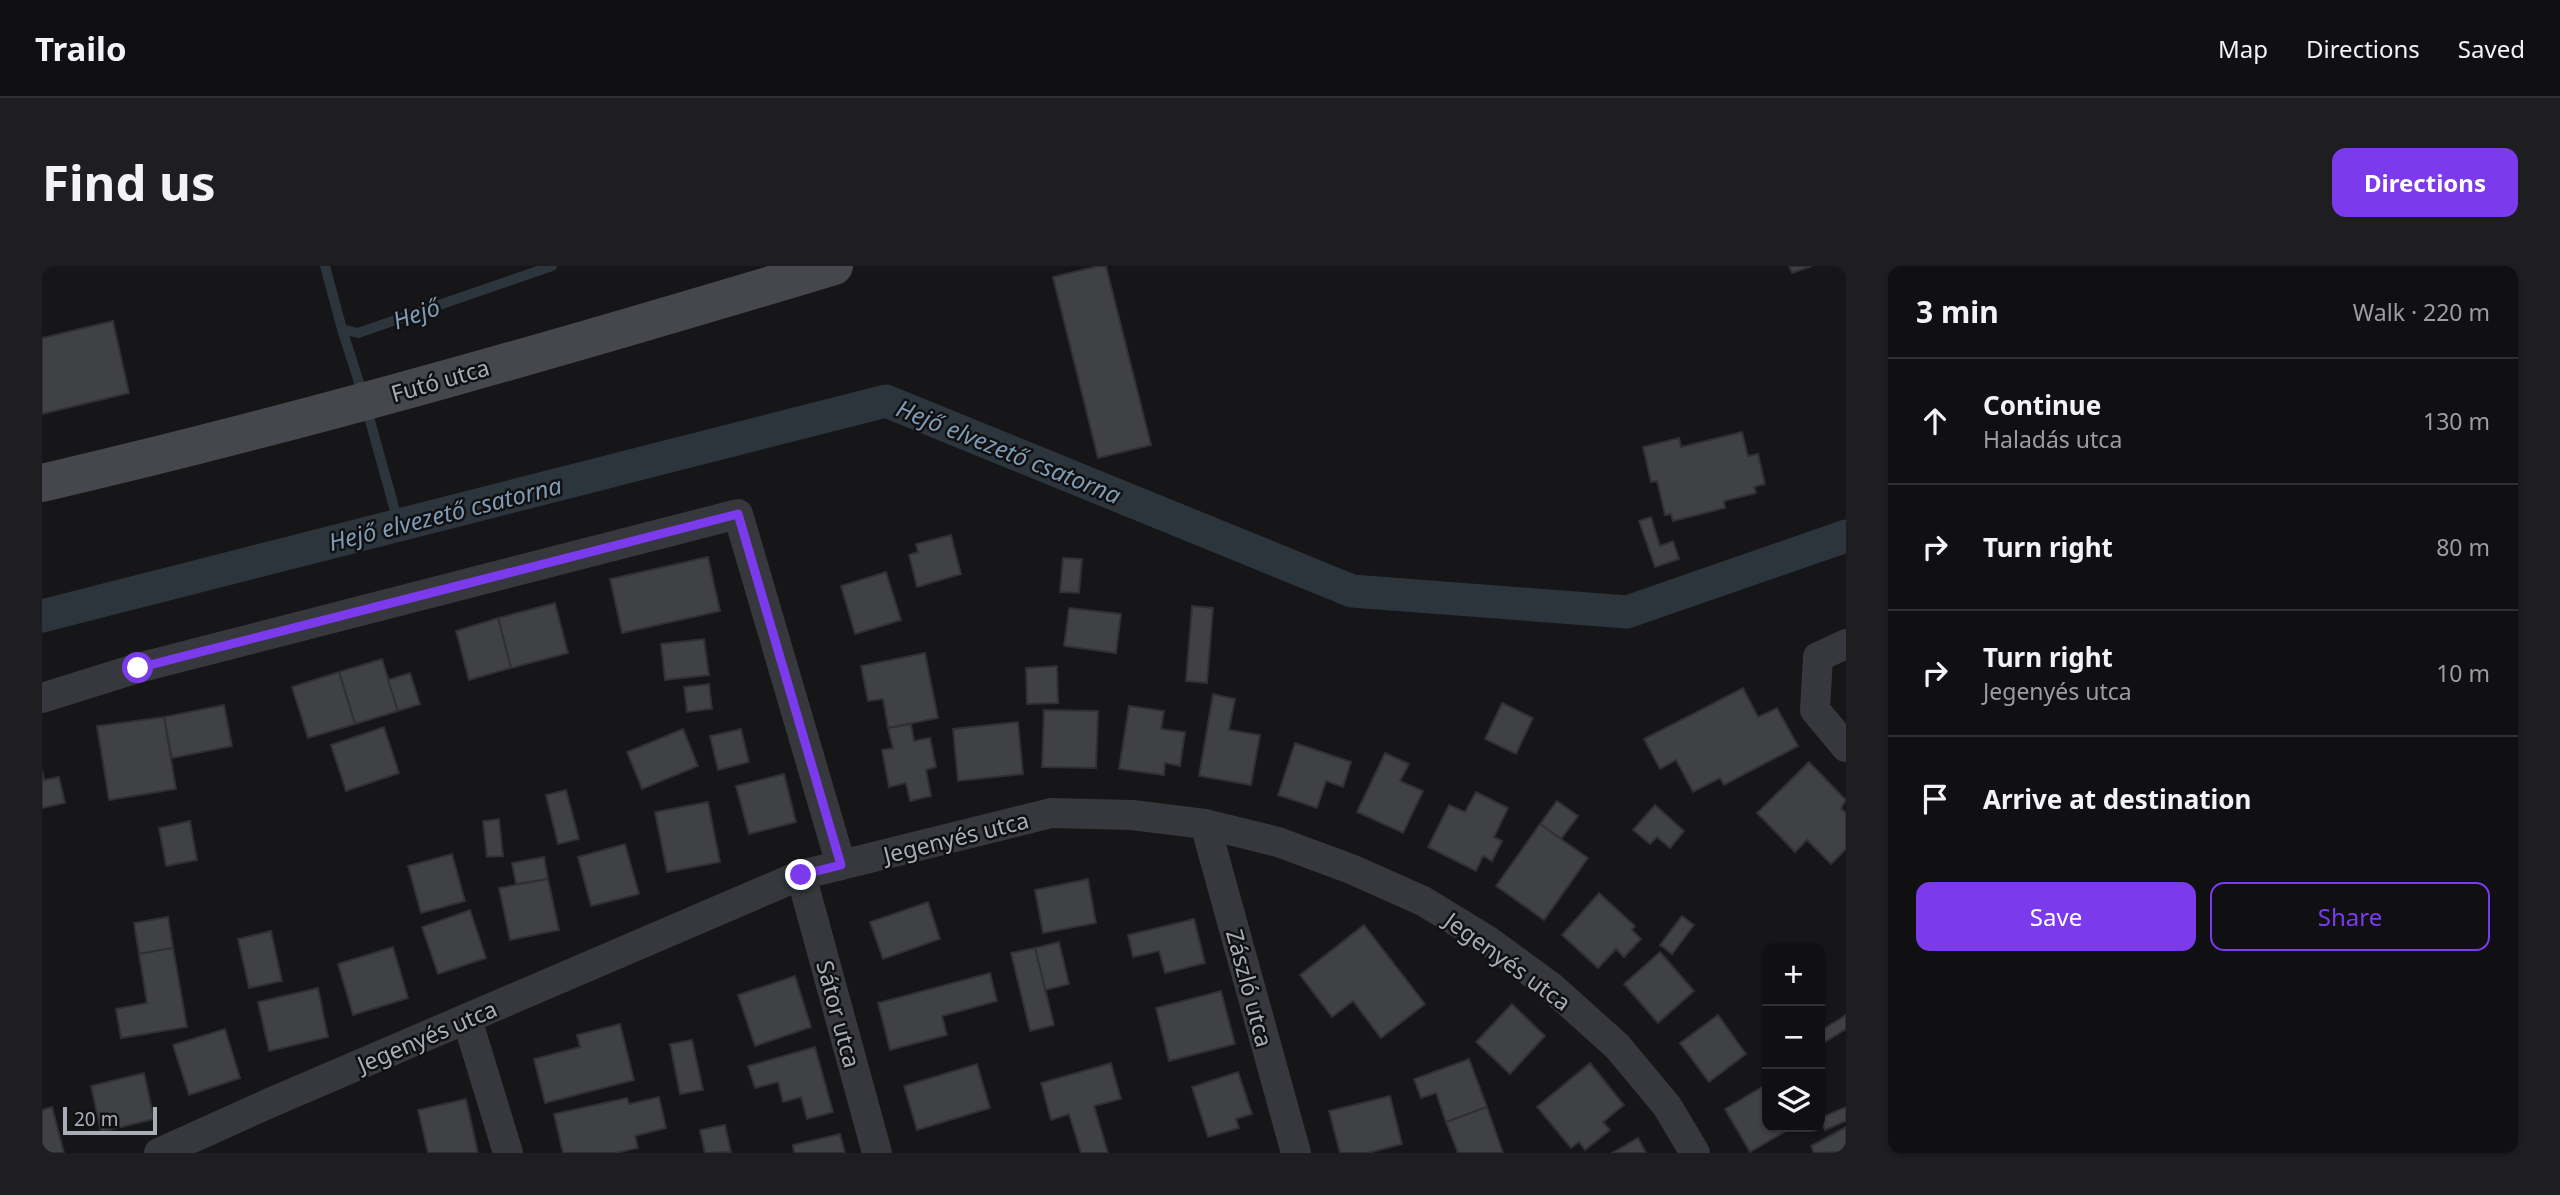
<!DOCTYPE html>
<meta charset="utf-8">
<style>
:root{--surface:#101012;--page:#1e1e20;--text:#f1f3f6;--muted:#9c9d9f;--line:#303032;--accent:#7c3aed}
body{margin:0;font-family:"Noto Sans",sans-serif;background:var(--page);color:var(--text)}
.controls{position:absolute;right:21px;bottom:21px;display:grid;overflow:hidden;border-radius:14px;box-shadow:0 2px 5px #0004}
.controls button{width:63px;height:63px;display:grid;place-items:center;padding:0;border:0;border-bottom:2px solid var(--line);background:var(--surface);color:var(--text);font:35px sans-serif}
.scale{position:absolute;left:21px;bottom:18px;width:94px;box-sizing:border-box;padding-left:7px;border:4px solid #a8adb8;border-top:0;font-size:19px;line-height:24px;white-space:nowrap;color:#a8adb8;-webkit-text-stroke:5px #111113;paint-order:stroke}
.stop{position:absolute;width:21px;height:21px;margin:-16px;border:5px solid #7c3aed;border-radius:50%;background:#fff}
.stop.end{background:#7c3aed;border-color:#fff;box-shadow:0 2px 7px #0008}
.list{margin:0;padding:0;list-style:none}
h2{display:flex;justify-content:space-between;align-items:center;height:91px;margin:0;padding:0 28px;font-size:30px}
h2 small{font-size:23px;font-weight:400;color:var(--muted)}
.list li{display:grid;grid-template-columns:46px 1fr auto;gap:21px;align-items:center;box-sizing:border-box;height:126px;padding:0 28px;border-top:2px solid var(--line)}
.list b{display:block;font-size:26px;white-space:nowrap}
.list p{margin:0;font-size:23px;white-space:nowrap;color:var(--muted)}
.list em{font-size:23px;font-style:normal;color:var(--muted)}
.actions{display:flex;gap:14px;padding:21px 28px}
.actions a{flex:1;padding:16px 0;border:2px solid var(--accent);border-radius:14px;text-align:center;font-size:24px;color:var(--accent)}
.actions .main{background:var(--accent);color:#fff}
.icon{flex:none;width:38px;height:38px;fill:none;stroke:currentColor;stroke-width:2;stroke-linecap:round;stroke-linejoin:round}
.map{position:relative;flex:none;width:1804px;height:887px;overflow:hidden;border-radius:14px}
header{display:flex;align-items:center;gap:42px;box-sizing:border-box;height:98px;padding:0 35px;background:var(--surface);border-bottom:2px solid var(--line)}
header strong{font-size:33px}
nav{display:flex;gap:38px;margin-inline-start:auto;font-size:24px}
.intro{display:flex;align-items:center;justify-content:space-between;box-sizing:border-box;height:168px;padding:0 42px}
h1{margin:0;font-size:49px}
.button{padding:18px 32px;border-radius:14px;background:var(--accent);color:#fff;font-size:24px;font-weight:700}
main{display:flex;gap:42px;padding:0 42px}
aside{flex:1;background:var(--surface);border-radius:14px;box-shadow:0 2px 5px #0004}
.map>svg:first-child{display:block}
</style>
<header>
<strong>Trailo</strong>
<nav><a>Map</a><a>Directions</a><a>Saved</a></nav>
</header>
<div class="intro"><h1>Find us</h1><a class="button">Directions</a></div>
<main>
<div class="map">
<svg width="1804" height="887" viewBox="0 0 1804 887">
<rect width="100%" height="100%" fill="#161618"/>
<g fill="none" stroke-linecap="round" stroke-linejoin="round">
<g stroke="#2c353c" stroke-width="10">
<path d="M283,0L300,63L316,67L510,0"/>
<path d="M300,63L321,129"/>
<path d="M325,144L357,259"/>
</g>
<path stroke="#2c353c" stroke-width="33" d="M0,350L844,135L1310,325L1585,346L1804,270"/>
</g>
<g fill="#404145" stroke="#303034" stroke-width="2">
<path d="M1056,0H1064L1109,179L1056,192L1011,11Z"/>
<path d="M1747,0H1770L1750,7Z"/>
<path d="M71,55L87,127L0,148V72Z"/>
<path d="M1700,166L1706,190L1716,188L1723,218L1712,221L1714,227L1682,235L1683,242L1631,255L1629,248L1623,249L1615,215L1609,216L1601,181L1637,172L1639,181Z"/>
<path d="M1609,251L1618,280L1631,275L1637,293L1613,301L1597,255Z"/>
<path d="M909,269L919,308L875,321L867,289L876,286L874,278Z"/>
<path d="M666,291L678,345L580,367L568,313Z"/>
<path d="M1021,292L1040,293L1037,327L1018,326Z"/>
<path d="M844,306L859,354L813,368L799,320Z"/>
<path d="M513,337L526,387L469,402L456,352Z"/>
<path d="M1150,340L1171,342L1165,417L1144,415Z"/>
<path d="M1027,342L1079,348L1074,387L1022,380Z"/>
<path d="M456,352L469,402L427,414L414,365Z"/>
<path d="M662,373L667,409L623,414L619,378Z"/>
<path d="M883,387L896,452L846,462L841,433L826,435L819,400Z"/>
<path d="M340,393L356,445L313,458L297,406Z"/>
<path d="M1015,400L1016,437L985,438L984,402Z"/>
<path d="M297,406L313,458L266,472L250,421Z"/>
<path d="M368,407L378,438L356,445L346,414Z"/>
<path d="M667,418L670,443L645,446L642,421Z"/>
<path d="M1701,422L1716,451L1735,442L1756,480L1682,519L1678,512L1651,526L1634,494L1618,503L1602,473Z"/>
<path d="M1171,428L1193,433L1187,464L1218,469L1209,519L1157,510Z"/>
<path d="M1460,437L1491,452L1474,488L1443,473Z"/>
<path d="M182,439L190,480L130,492L122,451Z"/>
<path d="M1087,440L1122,445L1119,463L1143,466L1138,500L1123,497L1122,509L1077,503Z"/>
<path d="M1002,444L1056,445L1054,502L1000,501Z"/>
<path d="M122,451L134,523L67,534L55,460Z"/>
<path d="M976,456L981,508L916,515L911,463Z"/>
<path d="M869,458L872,475L888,472L894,501L884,504L889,530L868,535L864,517L847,521L840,484L851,482L846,462Z"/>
<path d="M342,461L357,507L304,525L289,479Z"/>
<path d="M641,463L656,500L600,523L585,486Z"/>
<path d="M699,463L707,496L676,504L668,470Z"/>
<path d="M1253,477L1309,496L1301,521L1284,515L1275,542L1236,529Z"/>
<path d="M1343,487L1367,498L1358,515L1381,525L1361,567L1315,546Z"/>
<path d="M1767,496L1804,534L1799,542L1804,547V583L1789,598L1765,574L1753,586L1715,547Z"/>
<path d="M0,504L2,514L17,511L23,537L0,542Z"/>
<path d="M742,508L754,556L707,568L694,520Z"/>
<path d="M524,524L537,573L516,578L504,529Z"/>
<path d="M1434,526L1466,542L1452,571L1460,575L1450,595L1441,590L1434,605L1386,581L1407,539L1423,546Z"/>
<path d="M1515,535L1536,550L1519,573L1498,558Z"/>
<path d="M666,536L678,596L625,606L613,546Z"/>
<path d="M1613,539L1642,565L1628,582L1615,571L1608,578L1591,564Z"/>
<path d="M457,553L461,590L445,591L441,555Z"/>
<path d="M148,555L155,594L124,600L117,562Z"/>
<path d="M1498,558L1546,592L1502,654L1454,620Z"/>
<path d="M583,578L597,628L549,640L536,591Z"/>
<path d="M410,588L423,635L379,647L366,600Z"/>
<path d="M502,591L506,613L474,618L470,597Z"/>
<path d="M506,613L517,664L468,674L457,622Z"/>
<path d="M1046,613L1054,657L1001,667L993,624Z"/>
<path d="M1557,627L1593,660L1590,664L1599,673L1582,691L1574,683L1556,702L1520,669Z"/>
<path d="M886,636L898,673L841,693L828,656Z"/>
<path d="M428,644L444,692L396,708L380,661Z"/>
<path d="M1640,650L1652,659L1630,688L1618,679Z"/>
<path d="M126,651L131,682L97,688L92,657Z"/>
<path d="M1152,653L1163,697L1123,707L1117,685L1091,691L1086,669Z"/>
<path d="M1322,659L1383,738L1339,772L1311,735L1290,751L1258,709Z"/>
<path d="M229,665L240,715L207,722L196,673Z"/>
<path d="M1017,676L1027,718L1003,724L993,682Z"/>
<path d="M351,681L366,732L311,749L296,698Z"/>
<path d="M131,682L145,761L79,772L74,743L105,737L97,688Z"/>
<path d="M993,682L1012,759L988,765L969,687Z"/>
<path d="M1618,686L1652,725L1616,757L1582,718Z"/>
<path d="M948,707L955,735L900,750L905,769L848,784L836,737Z"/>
<path d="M753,710L769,761L713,780L696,729Z"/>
<path d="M276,722L286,771L227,785L216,736Z"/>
<path d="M1179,725L1193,778L1127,795L1114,742Z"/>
<path d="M1470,738L1503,770L1468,808L1434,776Z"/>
<path d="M1676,749L1704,788L1667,816L1638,777Z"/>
<path d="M1804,749V763L1778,779V765Z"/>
<path d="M578,758L592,814L503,837L492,793L538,781L535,769Z"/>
<path d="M183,763L198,812L147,829L131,779Z"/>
<path d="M650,774L661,824L638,828L628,778Z"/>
<path d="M773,781L791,846L765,853L759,831L741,836L736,816L713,822L706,800Z"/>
<path d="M1427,793L1445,841L1404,856L1394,827L1379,832L1372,813Z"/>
<path d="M1069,797L1079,833L1052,840L1066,887H1039L1027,848L1009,854L999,817Z"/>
<path d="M1548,797L1582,839L1561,856L1568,864L1543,884L1537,876L1529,882L1495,841Z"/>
<path d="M935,798L948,842L875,864L862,820Z"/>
<path d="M1196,806L1210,848L1194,853L1197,862L1166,871L1150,821Z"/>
<path d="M102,807L112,853L59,866L49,820Z"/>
<path d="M1725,818V861H1751L1708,886L1683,843Z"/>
<path d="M1348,830L1360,878L1326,887H1298L1287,845Z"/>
<path d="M617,831L624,862L593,870L596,882L574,887H521L512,848L585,832L587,838Z"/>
<path d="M424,833L436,887H386L376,844Z"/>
<path d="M10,841L22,887H0V844Z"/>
<path d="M1445,841L1461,887H1416L1404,856Z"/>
<path d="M1804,841V855L1783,864L1778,852Z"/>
<path d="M683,859L689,886L663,887L658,864Z"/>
<path d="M1804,861V886L1772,887L1769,880Z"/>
<path d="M798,868L803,887H752L751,879Z"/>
<path d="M1596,872L1604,887H1570Z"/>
</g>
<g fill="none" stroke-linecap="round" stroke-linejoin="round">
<g stroke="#37383d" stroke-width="30">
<path d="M1804,378L1776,391L1773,444L1804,481"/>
<path d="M0,432L96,402L696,248L799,599"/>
<path d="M1163,558L1254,887"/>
<path d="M759,609L835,887"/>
<path d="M425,753L466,887"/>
<path d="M117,887L230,836L759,609L1009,547L1090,549L1163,558L1236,576L1309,603L1381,635L1445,674L1508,720L1575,780L1625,840L1653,887"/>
</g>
<path stroke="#45474d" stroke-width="38" d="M0,217C266,155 530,79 792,0"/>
</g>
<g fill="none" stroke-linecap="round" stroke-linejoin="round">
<path stroke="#7c3aed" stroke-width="9" d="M96,402L696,248L799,599L759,609"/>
</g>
<g text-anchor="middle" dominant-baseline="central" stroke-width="5" stroke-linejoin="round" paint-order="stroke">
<g font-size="23" fill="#a8adb8" stroke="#111113">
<text transform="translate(398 114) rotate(-16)">Futó utca</text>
<text transform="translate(914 571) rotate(-14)">Jegenyés utca</text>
<text transform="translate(1466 695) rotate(36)">Jegenyés utca</text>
<text transform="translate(1208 722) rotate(75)">Zászló utca</text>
<text transform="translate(797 748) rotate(75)">Sátor utca</text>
<text transform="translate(385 770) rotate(-23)">Jegenyés utca</text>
</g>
<g font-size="24" font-style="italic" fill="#7f9bb3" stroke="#111113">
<text transform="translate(374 47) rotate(-19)">Hejő</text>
<text transform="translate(967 185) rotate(22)">Hejő elvezető csatorna</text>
<text transform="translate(403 247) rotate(-14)">Hejő elvezető csatorna</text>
</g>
</g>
</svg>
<div class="controls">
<button>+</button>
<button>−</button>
<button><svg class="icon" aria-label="layers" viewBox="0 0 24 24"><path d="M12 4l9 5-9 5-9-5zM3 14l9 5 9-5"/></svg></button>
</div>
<div class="scale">20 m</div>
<div class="stop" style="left:96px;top:402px"></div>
<div class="stop end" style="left:759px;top:609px"></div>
</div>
<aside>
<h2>3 min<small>Walk · 220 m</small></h2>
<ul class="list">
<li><svg class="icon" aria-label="ahead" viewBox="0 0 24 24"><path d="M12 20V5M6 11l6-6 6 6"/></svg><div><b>Continue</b><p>Haladás utca</p></div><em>130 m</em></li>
<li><svg class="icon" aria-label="right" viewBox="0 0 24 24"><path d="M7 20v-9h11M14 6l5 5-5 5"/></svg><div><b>Turn right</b></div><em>80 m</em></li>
<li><svg class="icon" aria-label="right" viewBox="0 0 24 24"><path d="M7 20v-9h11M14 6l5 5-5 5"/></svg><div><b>Turn right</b><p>Jegenyés utca</p></div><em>10 m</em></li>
<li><svg class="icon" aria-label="arrive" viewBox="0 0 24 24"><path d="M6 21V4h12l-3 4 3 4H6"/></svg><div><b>Arrive at destination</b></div></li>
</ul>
<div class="actions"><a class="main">Save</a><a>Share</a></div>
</aside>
</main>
